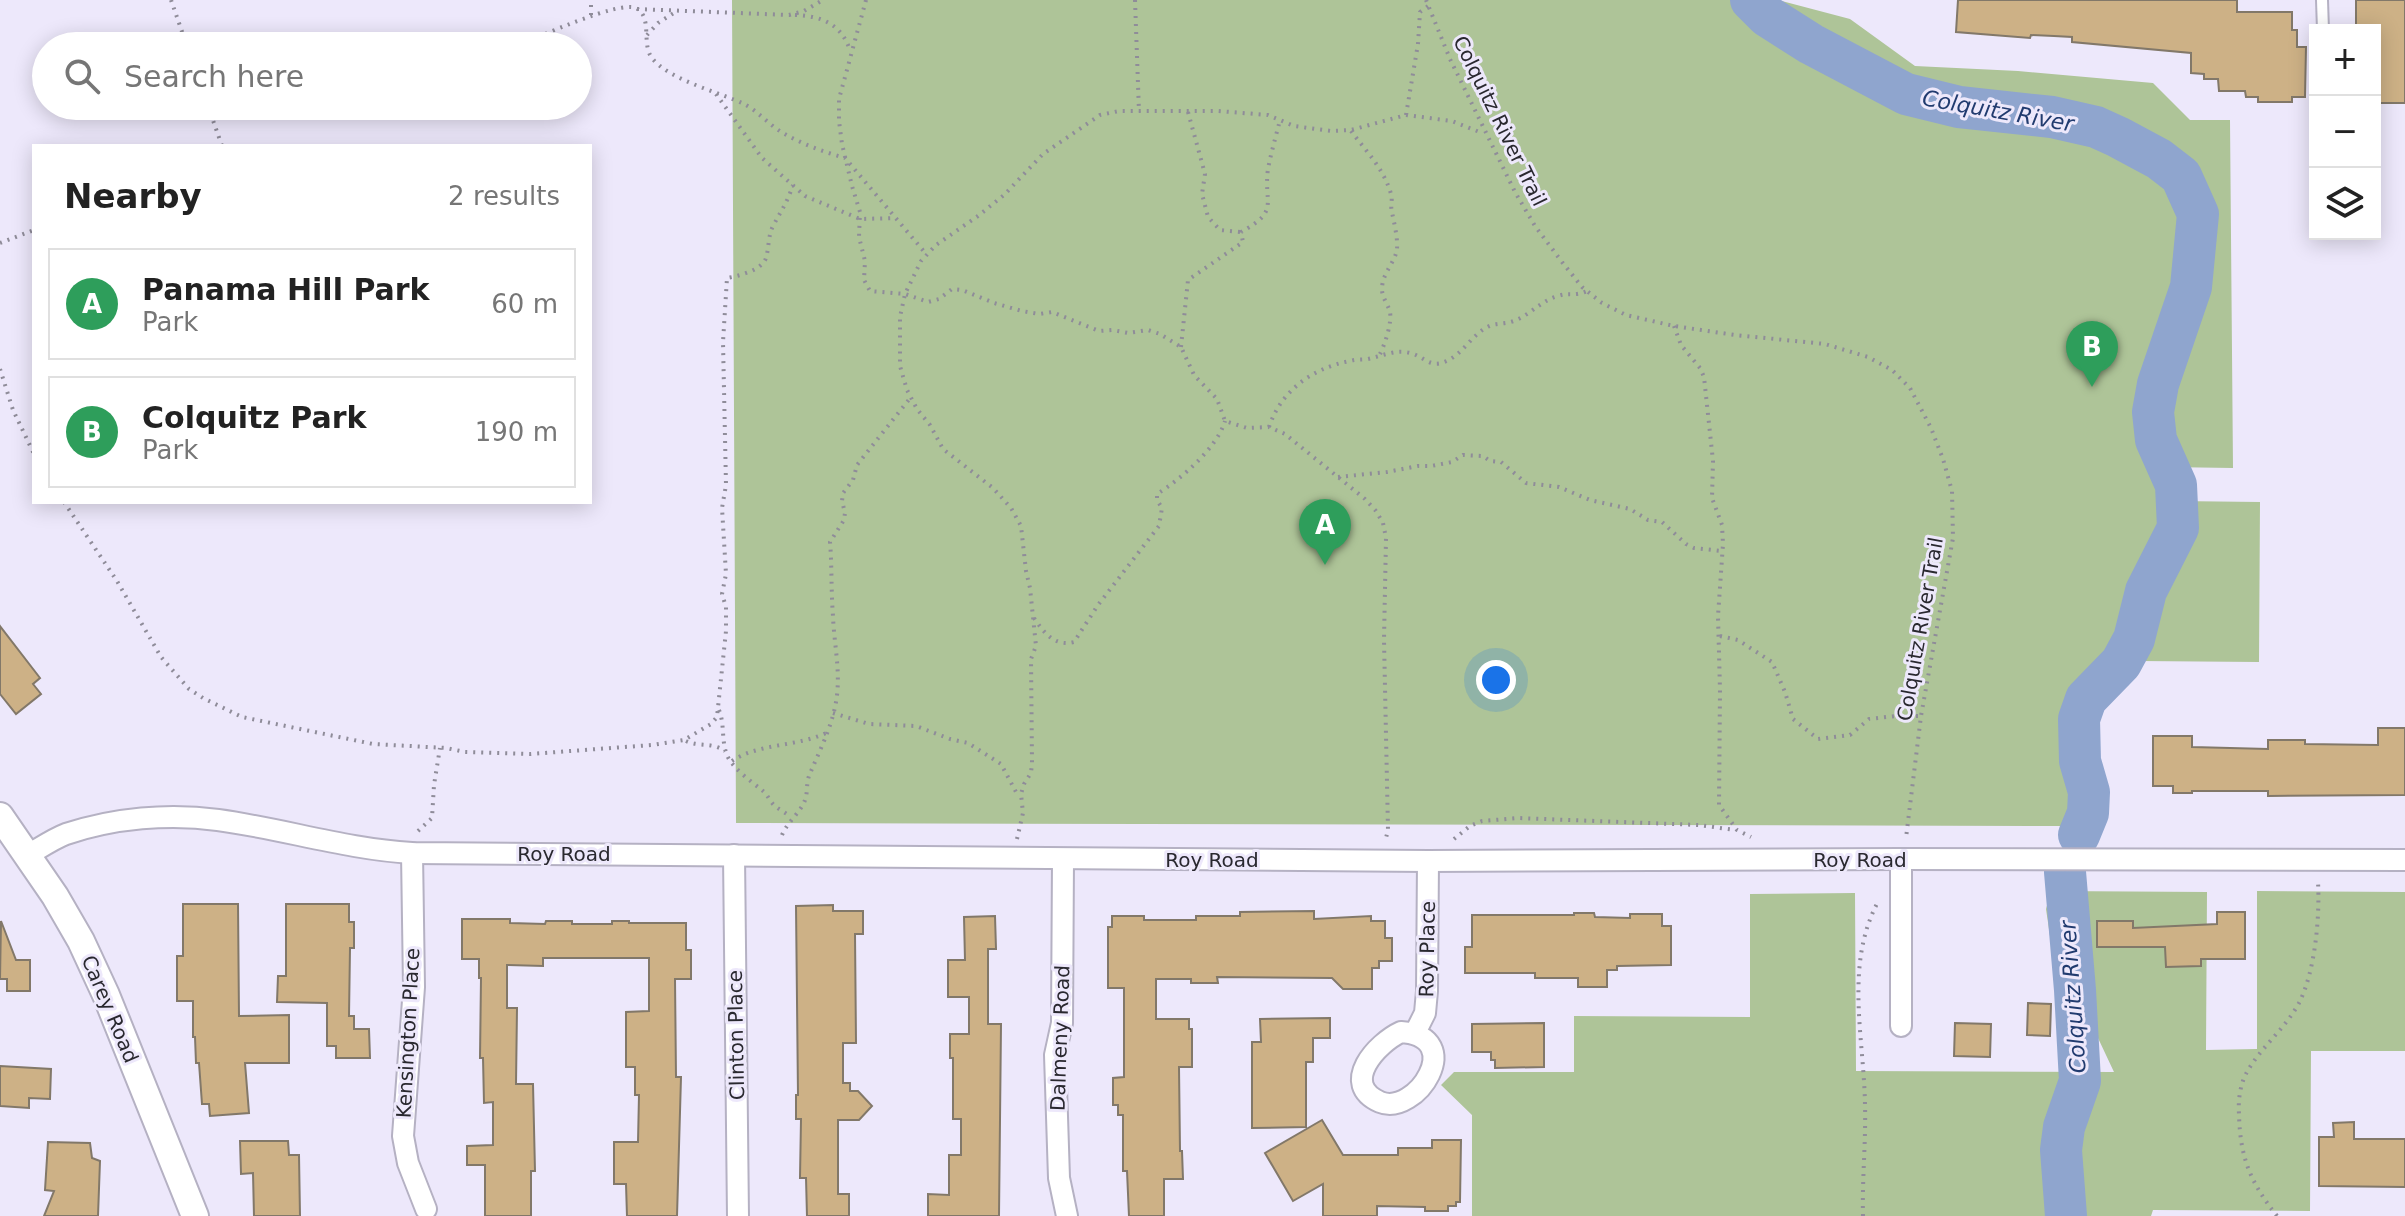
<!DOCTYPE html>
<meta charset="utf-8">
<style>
:root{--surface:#fff;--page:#f2f2f2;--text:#222;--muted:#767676;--line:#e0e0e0;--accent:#b45309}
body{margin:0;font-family:"DejaVu Sans",sans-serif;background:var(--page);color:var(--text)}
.controls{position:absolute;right:24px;top:24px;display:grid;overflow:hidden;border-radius:0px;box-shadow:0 4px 20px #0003}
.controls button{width:72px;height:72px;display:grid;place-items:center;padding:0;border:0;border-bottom:2px solid var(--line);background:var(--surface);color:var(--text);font:40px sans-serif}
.you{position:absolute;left:1496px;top:680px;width:28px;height:28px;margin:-20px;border:6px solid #fff;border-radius:50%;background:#1a73e8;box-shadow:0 0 0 12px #1a73e833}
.badge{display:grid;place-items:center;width:52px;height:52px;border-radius:50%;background:var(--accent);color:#fff;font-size:26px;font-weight:700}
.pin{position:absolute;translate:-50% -66px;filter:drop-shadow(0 2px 4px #0008)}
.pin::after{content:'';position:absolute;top:42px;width:28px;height:24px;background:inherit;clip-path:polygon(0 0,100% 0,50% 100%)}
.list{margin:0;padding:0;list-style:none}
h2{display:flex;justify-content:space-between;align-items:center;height:104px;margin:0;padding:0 32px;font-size:34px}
h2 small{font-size:26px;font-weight:400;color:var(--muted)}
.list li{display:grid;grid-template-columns:52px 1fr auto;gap:24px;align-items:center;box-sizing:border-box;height:112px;margin:0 16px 16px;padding:0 16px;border:2px solid var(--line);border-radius:0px}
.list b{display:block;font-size:30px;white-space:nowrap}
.list p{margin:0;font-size:26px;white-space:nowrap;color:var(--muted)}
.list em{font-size:26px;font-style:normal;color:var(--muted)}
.icon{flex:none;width:44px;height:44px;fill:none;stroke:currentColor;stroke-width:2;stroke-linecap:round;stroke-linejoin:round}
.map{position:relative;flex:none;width:2405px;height:1216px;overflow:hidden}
.search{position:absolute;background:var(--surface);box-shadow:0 4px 20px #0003;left:32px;top:32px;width:560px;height:88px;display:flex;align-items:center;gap:20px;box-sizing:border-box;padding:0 28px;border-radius:44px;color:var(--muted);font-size:30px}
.panel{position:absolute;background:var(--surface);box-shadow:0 4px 20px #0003;left:32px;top:144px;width:560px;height:360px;border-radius:0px}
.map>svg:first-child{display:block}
</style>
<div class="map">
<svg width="2405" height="1216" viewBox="0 0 2405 1216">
<rect width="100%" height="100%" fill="#ede8fb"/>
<g fill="#aec498">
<path d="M732,0H1778L1850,19L1915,66L2018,71L2153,83L2190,120H2230L2233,468L2167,467L2173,479L2175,501L2260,502L2259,662L2139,661C2135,688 2094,683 2086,709C2078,734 2103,758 2098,783C2095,798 2080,814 2071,826L736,823Z"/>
<path d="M2051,891L2207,892L2206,1050L2257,1049V891L2405,892V1051H2311L2310,1211L2153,1210L2151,1216H1472V1115L1441,1085L1454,1072H1574V1016L1750,1017V894L1855,893L1856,1071L2114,1072L2050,936L2046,909Z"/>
</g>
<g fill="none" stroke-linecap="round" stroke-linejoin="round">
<g stroke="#8fa5ce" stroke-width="42">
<path d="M1751,0L1767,16L1811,44L1906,94L1959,107L2052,117L2096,127L2118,137L2159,159L2181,176L2198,214L2191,287L2158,384L2153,412L2156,440L2176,485L2178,528L2146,591L2134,639L2121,663L2086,699L2079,719L2080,761L2089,792L2088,813L2079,835"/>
<path d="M2065,872L2075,990L2080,1081L2064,1127L2061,1150L2066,1216"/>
</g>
</g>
<g fill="#cdb186" stroke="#827869" stroke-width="2">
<path d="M1958,0H2237V12H2292V30H2297V47H2306L2305,97H2292V102H2258V97H2246L2245,91H2219L2218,79H2204V74L2191,73V53L2072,42V37L2054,36L2031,35L2030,38L1956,32Z"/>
<path d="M2356,0H2405V103H2375V30H2356Z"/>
<path d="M0,626L40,678L33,684L41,694L16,714L0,694Z"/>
<path d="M2378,728H2405V795L2268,796V791H2192V793H2173V786H2153V736H2192V747L2268,749V740H2305V744L2378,745Z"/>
<path d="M183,904H238L239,1016L289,1015V1063H245L249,1113L210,1116L209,1104H202L199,1063H196L195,1037H193V1001H177V956H183Z"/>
<path d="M286,904H349V922H354V948H350L349,1016H354V1029H369L370,1058H336V1046H327V1003L277,1002L278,976H286Z"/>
<path d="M833,905V911H863V934H855L856,1043H843V1083H850V1091H858L872,1106L859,1120H838V1194H849V1216H807L806,1178H800L801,1119H796V1095H798L796,906Z"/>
<path d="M1314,911V919L1371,916V921H1385V938H1392V961H1379V968H1372V989H1343L1332,978L1217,977L1218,983H1191V979H1156V1019H1189V1029H1192V1067H1179L1180,1151H1182L1183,1179H1164V1216H1129L1127,1171H1123V1115H1118V1105H1113V1078L1124,1077V988H1108V927H1112V916H1144V920H1196V916H1240V912Z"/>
<path d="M2217,912H2245V959H2201V966L2166,967L2165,947H2097V921H2133V928L2217,924Z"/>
<path d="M1574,913H1594L1595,917L1630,918V914H1662V926H1671V965L1617,966V970H1607V987H1578V978H1535V973H1465V947H1472V915H1574Z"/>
<path d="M995,916L996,949H988V1024H1001L999,1216H928V1194L949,1195V1155H961V1119H953V1058H950V1034H969V997H948V960H965L964,917Z"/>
<path d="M462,919H510V923L545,924L546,921H572V924H612V921H629V923H686V950H691V979H675L676,1077H681L677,1216H627L626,1184H614V1142H638L639,1095H635V1067H626V1012L649,1011V958H543V966L507,965V1008H517L516,1084H533L535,1171H531V1216H485V1165H467V1146L493,1145V1102L484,1103L483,1058H480L481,978H479V959H462Z"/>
<path d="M1,921L16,960H30V991H7V979H0Z"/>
<path d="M2028,1003L2051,1004L2050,1036L2027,1035Z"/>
<path d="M1330,1018V1038H1313V1062H1306V1127L1252,1128V1042H1261L1260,1019Z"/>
<path d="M1544,1023V1067L1495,1068V1060H1491V1052H1472V1024Z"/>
<path d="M1955,1023L1991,1024L1990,1057L1954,1056Z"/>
<path d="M0,1066L51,1069L50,1099L29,1098V1108L0,1106Z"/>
<path d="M1322,1120L1343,1155H1398V1148H1432V1140H1461L1460,1202H1456V1206H1448V1211H1425V1207L1377,1206V1216H1323V1184L1293,1201L1265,1153Z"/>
<path d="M2354,1122V1139H2405V1187L2319,1186V1137H2334L2333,1123Z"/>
<path d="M240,1141H288L289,1155H299L300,1216H254L253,1173L241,1174Z"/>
<path d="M48,1142L90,1143L92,1158L100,1161L98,1216H44L54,1191L45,1190Z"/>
</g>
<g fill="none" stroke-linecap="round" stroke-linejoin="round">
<defs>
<path id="service" d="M2322,0L2323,30"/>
<g id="minor">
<path d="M412,853L414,987L403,1136L408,1163L426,1209"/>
<path d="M28,855C40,848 53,839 66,834C114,818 169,813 218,820C284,829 346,849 412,853L1428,861L1901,859L2405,860"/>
<path d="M734,855L738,1216"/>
<path d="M1063,860L1062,1023L1055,1055L1059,1178L1067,1216"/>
<path d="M1901,1026V859"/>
<path d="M1401,1032C1468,1037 1416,1117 1380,1102C1339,1084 1377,1043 1401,1032Z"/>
<path d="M1415,1033L1425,1013L1427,991L1428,861"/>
</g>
<path id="tertiary" d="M0,816L55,896L81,941L106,995L195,1216"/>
</defs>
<use href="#service" stroke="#b5b1c3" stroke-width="14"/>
<use href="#minor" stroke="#b5b1c3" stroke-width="24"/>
<use href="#tertiary" stroke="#b5b1c3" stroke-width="30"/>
<g stroke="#8f8c99" stroke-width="4" stroke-dasharray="2 6" stroke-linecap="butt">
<path d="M171,0L187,46"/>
<path d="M866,0L839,99V121L842,144L852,186L860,212L859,237L865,261L864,280L870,291L905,294L928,302L939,299L952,289L962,290L994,303L1022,311L1039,314L1052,312L1099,331L1113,330L1128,333L1148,330L1160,334L1181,347L1194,375L1217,399L1225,421L1247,428L1269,427L1285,434L1365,499L1376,511L1383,523L1386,538L1384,640L1388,830L1386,838L1383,839"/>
<path d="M1135,0L1139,112"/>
<path d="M1426,0L1450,59L1515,192L1535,226L1562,262L1582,287L1602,303L1626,315L1674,326L1735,335L1825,344L1868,357L1892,370L1910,388L1931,428L1943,459L1952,491L1953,538L1921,716L1906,838"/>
<path d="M637,9L789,15L804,11L823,0"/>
<path d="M591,15V0"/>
<path d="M795,15C822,16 841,24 850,50"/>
<path d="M647,35L658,23L677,11"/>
<path d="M516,46C537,38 619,0 636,8C653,17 641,44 652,58C669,80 719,92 744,104C758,111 769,125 783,133C802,144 824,152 845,158L927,255"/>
<path d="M716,94L762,158L805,196L860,219L896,218"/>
<path d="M208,106L222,146"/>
<path d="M1188,112L1205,174L1202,194L1208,217L1220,230L1241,232"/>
<path d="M1406,115L1418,44L1420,12L1428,6"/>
<path d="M1351,131C1366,151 1384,169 1391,194C1393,200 1390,206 1392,212C1394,223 1398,238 1397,249C1395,263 1382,273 1382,289C1382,298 1388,304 1390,312C1392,323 1385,344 1380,354"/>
<path d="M0,243L34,230"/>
<path d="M1674,326L1681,345L1700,368L1704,377L1713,461L1712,498L1722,525L1723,544L1718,616L1720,690L1719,805L1737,830L1751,837"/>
<path d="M1181,347L1188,280L1243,242L1241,232C1281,210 1263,204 1268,169C1271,153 1276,136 1280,120"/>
<path d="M0,369L13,410L34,454"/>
<path d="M1269,427C1281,391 1312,368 1350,361C1356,359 1362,360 1368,359C1382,356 1396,349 1410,353C1423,356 1430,368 1444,362C1464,355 1472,332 1492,325C1500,323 1508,324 1516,320C1531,314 1542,300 1558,296C1569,292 1574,297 1587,291"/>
<path d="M1338,477L1387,472L1418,466H1431L1452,462L1463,455L1483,456L1490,461L1501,462L1526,483L1559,487L1590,500L1630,509L1648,520L1662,522L1686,544L1694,548L1722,551"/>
<path d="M64,502L117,581L161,657L189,689L203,698L242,717L373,744L446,748L465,752L530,754L652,745L684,740L711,724L717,717L726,631V607L722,594L726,574L722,508L726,485L723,342L727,278C739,276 762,270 766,258C769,248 768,236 773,226C781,211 787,203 793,185"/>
<path d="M1034,618C1044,633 1055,647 1074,642L1098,605L1159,526L1162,508L1157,500V494C1181,479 1217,448 1225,421"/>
<path d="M1720,636L1738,640L1772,662L1785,692L1793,719L1818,739L1850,735L1869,719L1896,716H1921"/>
<path d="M719,710C725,725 721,740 727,755C732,768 752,782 763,791C768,795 770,802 775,806C780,810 786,813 791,817"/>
<path d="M833,713L869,724L916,726L950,739L968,743L1001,764L1016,792L1021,794"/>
<path d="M686,741C699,747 712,742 725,751"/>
<path d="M732,761C759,743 796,747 826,733"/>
<path d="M418,831L432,818L434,785L440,748"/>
<path d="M782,835C788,821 801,812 805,800C808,792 806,784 809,776C818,754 830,731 835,707C842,676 834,646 833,616C831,591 832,566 830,542L844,520L845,513L842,501L843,493L853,480L857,465L911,397"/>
<path d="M1017,839L1023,813L1021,794L1024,784L1031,773L1032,763L1031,659L1036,646L1030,588L1026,571L1021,526L1011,508L993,488L943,449L930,425L917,409L907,390L900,366V317L905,294L921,261L936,245L978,216L1004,195L1043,154L1100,115L1119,111H1218L1268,115L1294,126L1331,131L1351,130L1406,115L1452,121L1482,133"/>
<path d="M1454,839L1470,826L1482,821L1518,818L1699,825L1735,830"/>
<path d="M1863,1216C1862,1179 1866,1142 1865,1105C1864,1037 1844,963 1879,900"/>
<path d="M2277,1216C2250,1182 2240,1157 2239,1114C2238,1101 2240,1084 2247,1072C2261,1047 2285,1029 2299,1003C2315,972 2320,917 2318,882"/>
</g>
<use href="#service" stroke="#fff" stroke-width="10"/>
<use href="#minor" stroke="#fff" stroke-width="20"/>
<use href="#tertiary" stroke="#fff" stroke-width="26"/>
</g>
<g text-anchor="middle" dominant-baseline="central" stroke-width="6" stroke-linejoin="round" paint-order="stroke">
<g font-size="20" fill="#29282f" stroke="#ede8fb">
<text transform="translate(1500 121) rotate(64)">Colquitz River Trail</text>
<text transform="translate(1920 629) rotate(-80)">Colquitz River Trail</text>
<text x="564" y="854">Roy Road</text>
<text x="1212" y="860">Roy Road</text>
<text x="1860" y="860">Roy Road</text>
<text transform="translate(1427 949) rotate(-89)">Roy Place</text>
<text transform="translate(110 1009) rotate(67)">Carey Road</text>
<text transform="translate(408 1033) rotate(-87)">Kensington Place</text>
<text transform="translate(736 1035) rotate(-91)">Clinton Place</text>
<text transform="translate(1060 1038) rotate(-88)">Dalmeny Road</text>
</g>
<g font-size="22" font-style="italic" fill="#213b6f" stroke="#ede8fb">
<text transform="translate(1998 111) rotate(10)">Colquitz River</text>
<text transform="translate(2073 997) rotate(-94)">Colquitz River</text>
</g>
</g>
</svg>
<div class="controls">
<button>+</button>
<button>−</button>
<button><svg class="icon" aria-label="layers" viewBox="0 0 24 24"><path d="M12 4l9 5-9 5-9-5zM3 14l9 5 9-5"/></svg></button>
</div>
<div class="you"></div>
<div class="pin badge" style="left:1325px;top:565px;background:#2e9e5b">A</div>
<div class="pin badge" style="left:2092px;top:387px;background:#2e9e5b">B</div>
<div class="search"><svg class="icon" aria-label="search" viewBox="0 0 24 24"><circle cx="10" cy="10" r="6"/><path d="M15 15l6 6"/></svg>Search here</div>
<section class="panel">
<h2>Nearby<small>2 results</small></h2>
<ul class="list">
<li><span class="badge" style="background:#2e9e5b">A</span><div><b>Panama Hill Park</b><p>Park</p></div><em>60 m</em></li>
<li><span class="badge" style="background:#2e9e5b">B</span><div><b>Colquitz Park</b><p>Park</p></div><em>190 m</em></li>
</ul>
</section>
</div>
